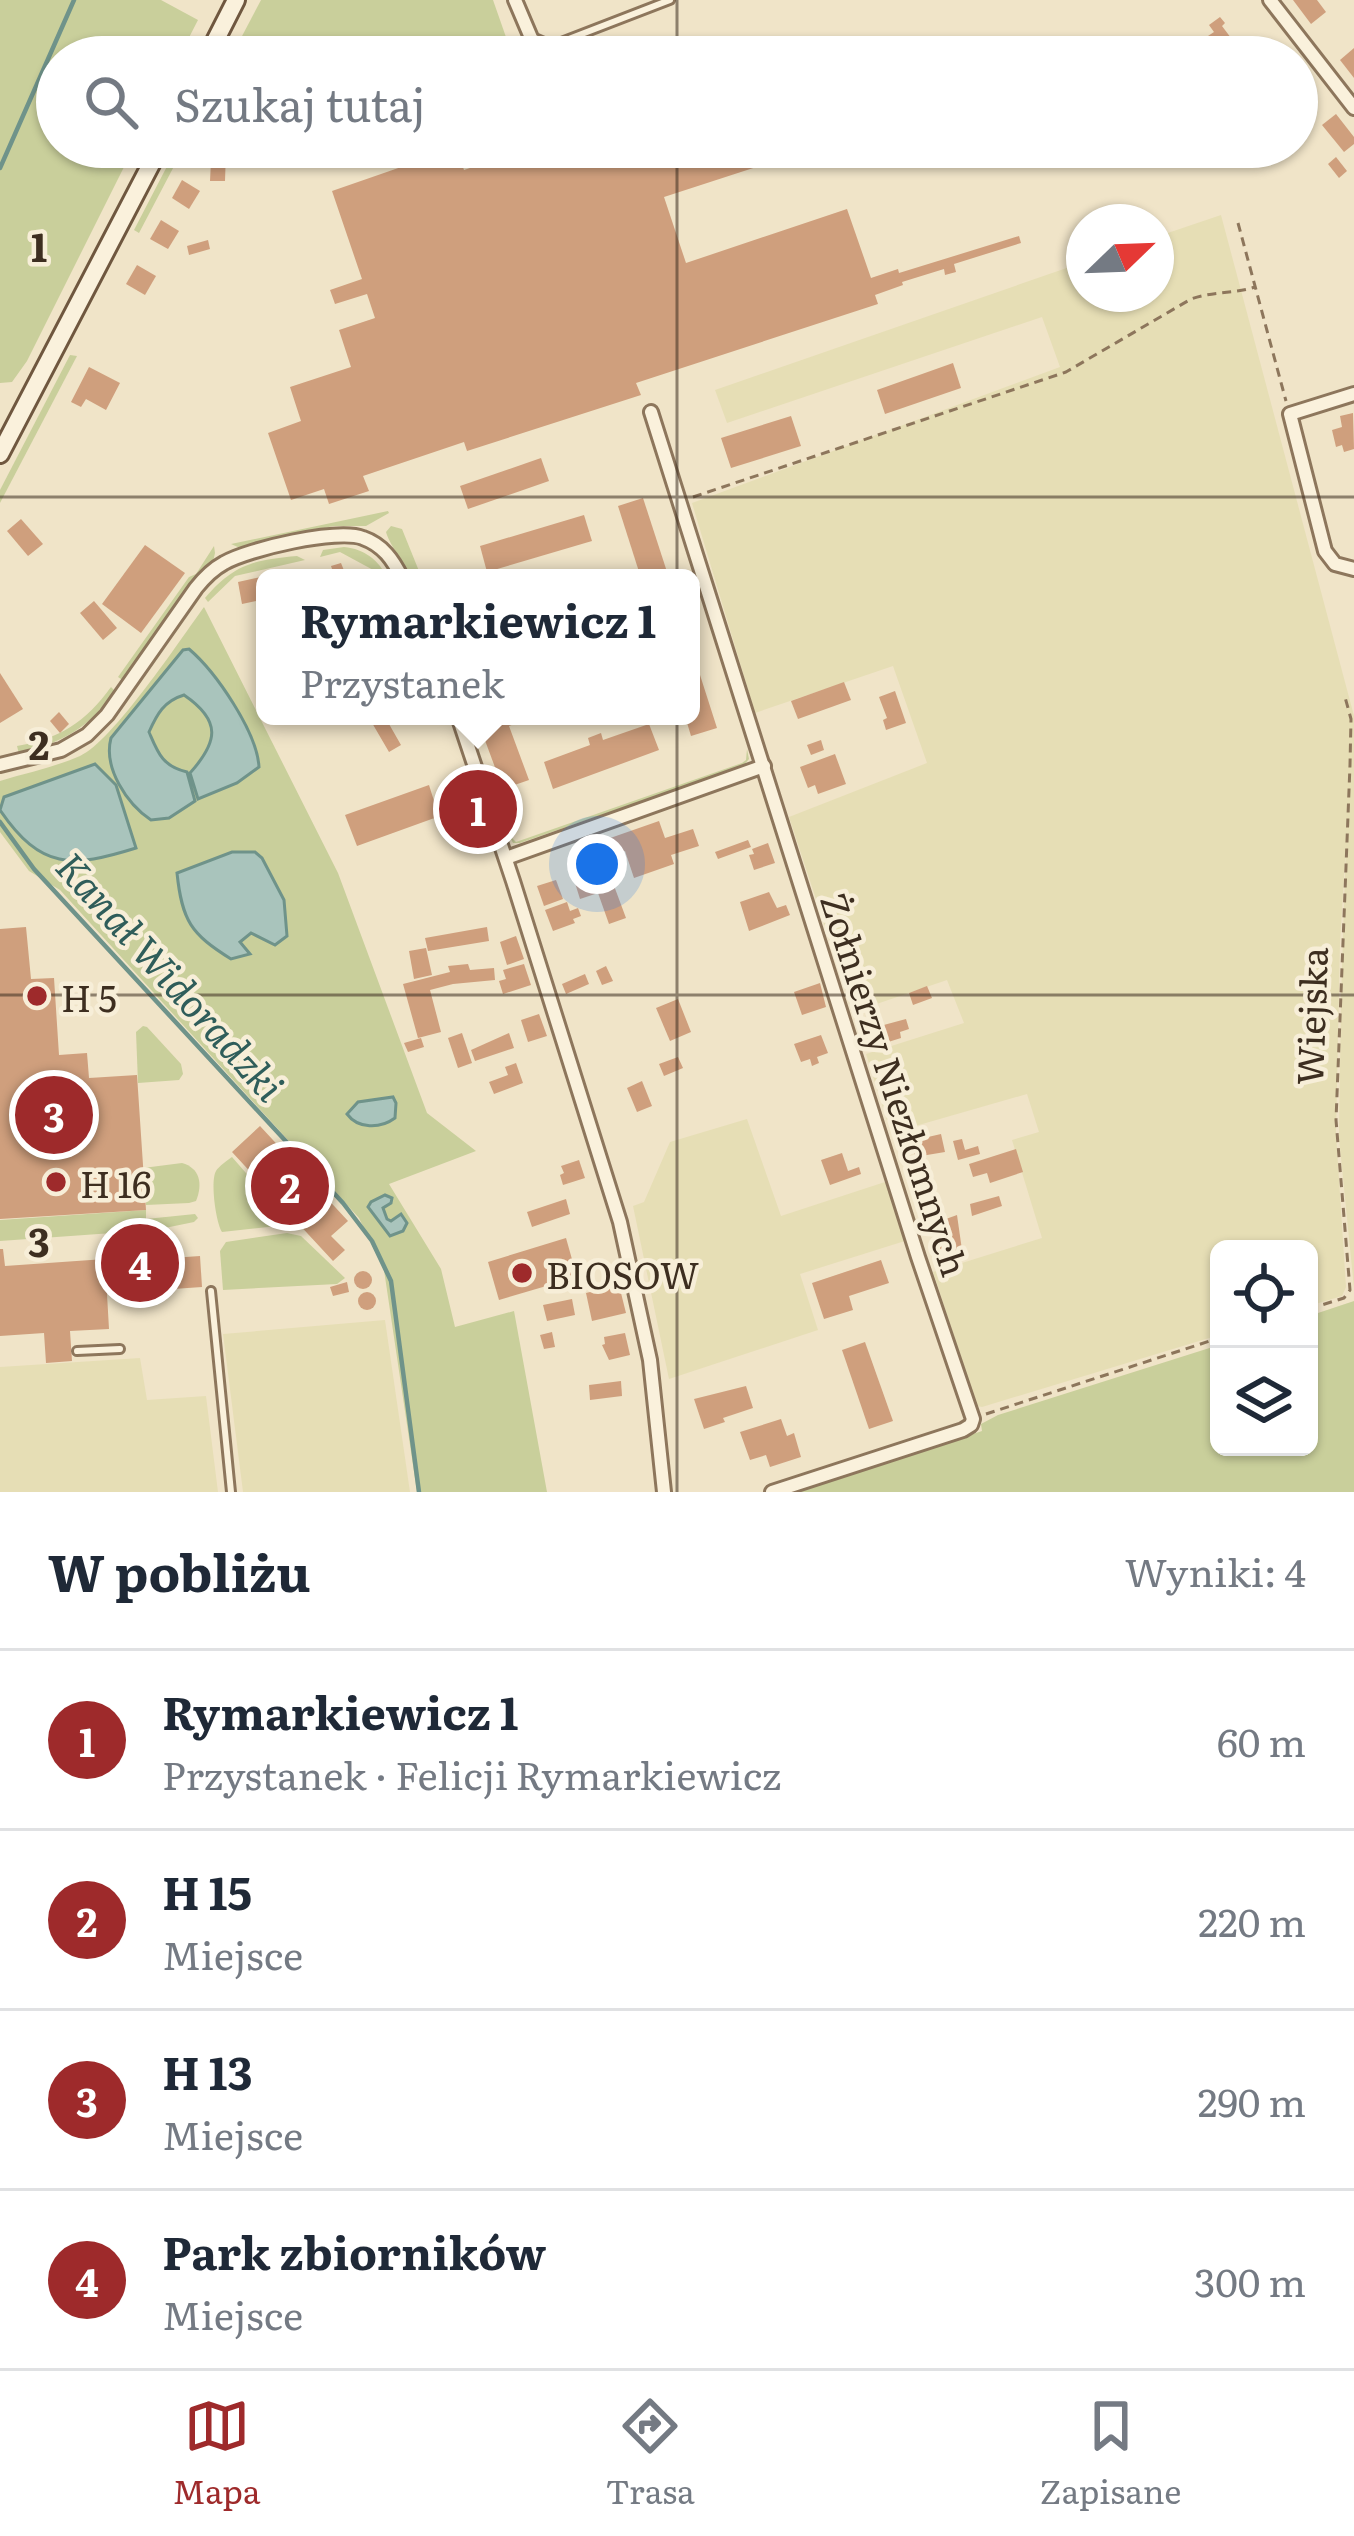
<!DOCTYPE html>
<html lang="pl">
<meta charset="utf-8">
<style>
:root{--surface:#fff;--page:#f2f2f3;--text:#1f2937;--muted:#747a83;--line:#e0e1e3;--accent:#9e2a2b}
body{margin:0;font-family:Literata,serif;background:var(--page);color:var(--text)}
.controls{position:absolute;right:36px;bottom:36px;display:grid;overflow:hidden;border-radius:18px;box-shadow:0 3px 9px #0004}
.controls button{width:108px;height:108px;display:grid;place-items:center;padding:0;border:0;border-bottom:3px solid var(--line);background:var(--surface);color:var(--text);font:60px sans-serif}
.compass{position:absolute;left:1066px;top:204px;width:108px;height:108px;border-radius:50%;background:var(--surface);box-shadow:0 3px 9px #0004;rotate:67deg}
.you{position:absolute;left:597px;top:864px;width:42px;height:42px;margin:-30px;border:9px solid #fff;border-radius:50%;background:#1a73e8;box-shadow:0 0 0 18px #1a73e833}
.badge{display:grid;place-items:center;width:78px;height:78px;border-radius:50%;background:var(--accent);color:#fff;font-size:39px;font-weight:700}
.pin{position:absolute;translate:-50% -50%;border:6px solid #fff;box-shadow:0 3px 12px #0006}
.popup{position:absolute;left:256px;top:569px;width:444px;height:156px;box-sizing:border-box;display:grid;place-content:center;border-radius:18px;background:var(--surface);filter:drop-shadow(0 3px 9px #0005);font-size:39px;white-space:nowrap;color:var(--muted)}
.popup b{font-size:45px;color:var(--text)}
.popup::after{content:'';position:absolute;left:50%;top:100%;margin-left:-24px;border:24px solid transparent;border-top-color:var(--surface)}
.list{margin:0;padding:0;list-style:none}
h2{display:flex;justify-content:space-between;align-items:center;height:156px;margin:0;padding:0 48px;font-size:51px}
h2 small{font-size:39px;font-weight:400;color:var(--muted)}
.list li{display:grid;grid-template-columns:78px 1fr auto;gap:36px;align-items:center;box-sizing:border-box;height:180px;padding:0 48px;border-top:3px solid var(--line)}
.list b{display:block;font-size:45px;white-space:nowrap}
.list p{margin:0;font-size:39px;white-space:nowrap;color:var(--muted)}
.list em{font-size:39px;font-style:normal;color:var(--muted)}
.icon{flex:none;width:66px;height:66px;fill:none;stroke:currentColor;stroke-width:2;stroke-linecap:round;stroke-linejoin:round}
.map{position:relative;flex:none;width:1354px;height:1492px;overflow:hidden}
.search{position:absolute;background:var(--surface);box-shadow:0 3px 9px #0004;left:36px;right:36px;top:36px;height:132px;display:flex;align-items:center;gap:30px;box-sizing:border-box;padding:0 42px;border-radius:66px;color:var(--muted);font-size:45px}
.sheet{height:876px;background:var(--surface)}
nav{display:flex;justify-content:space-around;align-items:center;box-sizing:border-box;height:168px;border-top:3px solid var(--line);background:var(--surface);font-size:33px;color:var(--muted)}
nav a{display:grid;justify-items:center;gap:6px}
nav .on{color:var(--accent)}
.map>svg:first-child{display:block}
</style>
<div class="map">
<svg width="1354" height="1492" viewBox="0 0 1354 1492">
<rect width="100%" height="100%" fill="#f0e4c8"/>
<g fill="#e6deb5">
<path d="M1221,215L1354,716V1288L1339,1138L1341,999L1346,844L1340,943L1336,1133L1346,1287L1342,1296L1309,1306V1249H1219V1335L982,1407L977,1406L933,1272L1042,1238L1012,1140L1039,1132L1027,1094L891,1133L866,1054L964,1023L947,980L853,1012L789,817L927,763L893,666L755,713L692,503L1060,367L1042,317L727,423L715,390L1084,262V294H1156V237Z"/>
<path d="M747,1119L781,1216L888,1181L908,1240L800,1274L818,1330L669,1379L633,1206L644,1202L670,1142Z"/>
<path d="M385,1320L410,1492H243L223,1334Z"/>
<path d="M140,1358L147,1400L206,1396L218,1492H0V1367Z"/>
</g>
<g fill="#c9cf9b">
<path d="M0,0H161L198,20L179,57H57V147H134L27,361L12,382L0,383Z"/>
<path d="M261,0H493L513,57H231Z"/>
<path d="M177,147H199L182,151L139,233L134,230Z"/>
<path d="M70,355L77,356L0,503V490Z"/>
<path d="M388,511L389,513L366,526H333L240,548L231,544Z"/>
<path d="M391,526L402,529L421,576L412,578C405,564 389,544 386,532Z"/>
<path d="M214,546L215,553L213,562L190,586L124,681L118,677L189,577L196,574Z"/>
<path d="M344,547C365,549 378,560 388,578L340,552L320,557L323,550Z"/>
<path d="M297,556L305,560L235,576L208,602L205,598C234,564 254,560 297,556Z"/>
<path d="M204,607L338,873L427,1113L476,1151L389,1184L441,1269L455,1327L514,1311L547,1492H417L384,1270L359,1218L60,890L29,871L0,832V781C26,773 55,767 80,756C113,741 180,640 204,607Z"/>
<path d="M111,687L115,691C92,727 60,743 19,754L17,746C59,739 86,722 111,687Z"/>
<path d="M747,749L749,759L743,766L520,843H513L507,831H503L505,823L511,837L516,842L742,763L746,760Z"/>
<path d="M143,1026L147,1027L181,1064L183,1074L179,1080L138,1083L136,1032Z"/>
<path d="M232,1157L287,1220V1225L222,1232C216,1222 210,1182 216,1171C218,1167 229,1159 232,1157Z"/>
<path d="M182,1163C200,1168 203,1184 196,1201L189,1203L146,1205L143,1168Z"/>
<path d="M146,1210V1219L195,1214L198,1218L194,1222L155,1230L0,1241V1220Z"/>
<path d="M287,1233L301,1236L345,1278L337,1284L223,1290L220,1251L226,1242Z"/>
<path d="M1354,1301V1492H799L982,1431L981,1424L998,1415L1219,1345V1447H1309V1316Z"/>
</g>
<g fill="#a9c4bc" stroke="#6f938a" stroke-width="3">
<path d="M189,649C216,672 257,732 259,767L237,783L198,799L190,773C218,742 222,721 184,695C164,701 157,714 149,732C158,753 162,766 187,772L195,801L169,818L151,820C127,804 103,768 111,738L183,650Z"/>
<path d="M95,764L116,785L136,848C72,868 41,870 0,810L4,797Z"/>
<path d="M232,852H255L262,858L284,900L287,936L275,945L251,933L240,942L250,954L231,959C191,934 182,921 177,873Z"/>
<path d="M393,1097L396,1103L395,1118C380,1129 358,1129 347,1114L358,1102Z"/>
<path d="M385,1195L392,1198L391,1203L383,1208L387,1219L391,1221L401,1214L407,1223L403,1231L390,1236L368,1207L371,1202Z"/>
</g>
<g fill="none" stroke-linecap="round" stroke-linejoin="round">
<g stroke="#6f938a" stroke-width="4.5">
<path d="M0,168L74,0"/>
<path d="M0,822L34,869L343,1203L372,1241L391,1281L419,1492"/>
</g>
</g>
<g fill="#cf9f7d">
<path d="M1293,0H1317L1326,12L1311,24Z"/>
<path d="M1220,17L1225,23L1222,26L1237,46L1223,57L1208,36L1214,32L1209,25Z"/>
<path d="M1354,48V78L1340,60Z"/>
<path d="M1336,114L1354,137V144L1344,152L1322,125Z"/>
<path d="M518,147H763L769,163L664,197L686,263L847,209L871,278L898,269L899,273L1019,236L1021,243L954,264L956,272L945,275L944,269L902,282L903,285L875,295L878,304L636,383L641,395L467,451L464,442L363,476L369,491L329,504L324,489L291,500L268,433L301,421L290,387L351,367L339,330L375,318L367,294L335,304L330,290L362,279L332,191L456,148L464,170L520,151Z"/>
<path d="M201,149L226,151L225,181H210L211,161L201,160Z"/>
<path d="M1336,157L1347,171L1339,178L1328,164Z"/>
<path d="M182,180L200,191L189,209L172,198Z"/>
<path d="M161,220L179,231L168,249L150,239Z"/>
<path d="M208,240L210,249L189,255L187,246Z"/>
<path d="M137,265L156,276L145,295L126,284Z"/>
<path d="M953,363L961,388L885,414L877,390Z"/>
<path d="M89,367L120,383L106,410L86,399L81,407L71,402Z"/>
<path d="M1353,413L1354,449L1344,452L1342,445L1336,447L1332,430L1342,427L1340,416Z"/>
<path d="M791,416L801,446L731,468L721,438Z"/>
<path d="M541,458L549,481L468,509L460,486Z"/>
<path d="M643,498L669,578H641L618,506Z"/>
<path d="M584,515L592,541L487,572L480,546Z"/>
<path d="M21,519L43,544L28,556L7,531Z"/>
<path d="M145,545L185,573L141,633L102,604Z"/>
<path d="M341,563L347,578H335L331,566Z"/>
<path d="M298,570L300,578H268L267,576Z"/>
<path d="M265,576V599L242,604L238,582Z"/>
<path d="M94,601L117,628L103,640L80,613Z"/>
<path d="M265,625V658L256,642L261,639L256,630Z"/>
<path d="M692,650L717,728L691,736L685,716H691Z"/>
<path d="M0,673L23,709L0,723Z"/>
<path d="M844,682L851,700L798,719L791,701Z"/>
<path d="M895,691L906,723L886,730L883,720L887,718L879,697Z"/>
<path d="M59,712L69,724L60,733L50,721Z"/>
<path d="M368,716H391L394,722L389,724L401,745L389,752Z"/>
<path d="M476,716H514L517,723L509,726L529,780L503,789Z"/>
<path d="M649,724L659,750L553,789L544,762L590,745L588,738L601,733L603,740Z"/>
<path d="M821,740L824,750L811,755L807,745Z"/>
<path d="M835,754L846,784L818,794L815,785L808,788L800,767Z"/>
<path d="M429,785L435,804L453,797L460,816L442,823L440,816L357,846L345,815Z"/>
<path d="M659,821L665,838L693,829L699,846L671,855L674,864L634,878L625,851L601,859L596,843Z"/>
<path d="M748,840L751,847L718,859L715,852Z"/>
<path d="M768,843L775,863L754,870L749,855L754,854L752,849Z"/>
<path d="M610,875L626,918L609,924L598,893L580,899L575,883L592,877L594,881Z"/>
<path d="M556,880L563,899L544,906L537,886Z"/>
<path d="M769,892L777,908L786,905L790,915L749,931L740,902Z"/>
<path d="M567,902L570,911L578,908L581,916L573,919L575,923L553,931L545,910Z"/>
<path d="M26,927L31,979L54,978L59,1055L87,1053L89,1078L137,1075L146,1210L0,1219V929Z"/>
<path d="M487,927L489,941L428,951L425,938Z"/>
<path d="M516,936L524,959L507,965L500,942Z"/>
<path d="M426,948L432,975L414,979L409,951Z"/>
<path d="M468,964L470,970L494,968L495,980L453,984L430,990L441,1032L418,1038L403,984L450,972L448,966Z"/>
<path d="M524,964L531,985L503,994L499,981L506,979L503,970Z"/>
<path d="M606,966L613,981L602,985L596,971Z"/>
<path d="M585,974L589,984L566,994L562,984Z"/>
<path d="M820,983L826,1007L802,1015L794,992Z"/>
<path d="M927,986L932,998L913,1005L909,993Z"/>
<path d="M678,999L691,1032L670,1041L656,1008Z"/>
<path d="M539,1014L547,1036L528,1042L521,1020Z"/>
<path d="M906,1019L909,1029L900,1032L901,1038L885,1043L880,1026Z"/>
<path d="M462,1033L472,1063L458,1068L448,1038Z"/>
<path d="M509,1033L514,1048L475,1061L471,1050Z"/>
<path d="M821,1035L828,1053L817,1057L819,1063L812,1066L810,1059L801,1062L794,1044Z"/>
<path d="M421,1038L424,1047L408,1052L404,1043Z"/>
<path d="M678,1057L683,1068L664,1076L659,1064Z"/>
<path d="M516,1063L523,1083L494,1094L489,1082L508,1075L505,1067Z"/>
<path d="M642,1081L652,1106L637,1112L627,1088Z"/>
<path d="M260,1126L348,1221L331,1236L345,1250L333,1261L232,1152Z"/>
<path d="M927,1133L928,1137L941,1134L945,1152L915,1157L911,1137Z"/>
<path d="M962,1139L965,1150L978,1146L980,1154L958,1160L953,1141Z"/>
<path d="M1016,1149L1023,1172L990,1183L987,1173L973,1177L969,1164Z"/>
<path d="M842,1153L848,1171L859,1167L861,1174L830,1185L821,1160Z"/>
<path d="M579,1160L585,1178L563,1185L560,1175L564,1173L561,1166Z"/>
<path d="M999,1196L1002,1206L972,1216L970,1204Z"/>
<path d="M566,1199L570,1214L532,1227L527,1212Z"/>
<path d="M957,1215L962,1250L941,1255L932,1224Z"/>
<path d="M566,1238L577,1277L499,1300L488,1262Z"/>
<path d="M0,1249H3L5,1266L105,1259L109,1329L70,1331L72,1361L46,1363L44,1333L0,1336Z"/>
<path d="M200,1256L202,1287L159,1290L157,1259Z"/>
<path d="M881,1260L889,1283L849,1296L853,1310L824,1319L812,1283Z"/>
<circle cx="363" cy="1280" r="9"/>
<path d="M347,1282L349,1292L333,1296L330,1287Z"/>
<path d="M619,1285L626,1313L592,1321L586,1293Z"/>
<circle cx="367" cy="1301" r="9"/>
<path d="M572,1299L575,1315L547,1321L543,1305Z"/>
<path d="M552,1332L555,1347L544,1349L540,1335Z"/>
<path d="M625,1333L630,1355L609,1360L602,1345L605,1344L604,1337Z"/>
<path d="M865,1342L893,1421L869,1429L842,1350Z"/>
<path d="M621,1381L622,1396L590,1400L589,1385Z"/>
<path d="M746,1386L753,1408L723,1418L725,1422L704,1429L694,1399Z"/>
<path d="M781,1419L787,1436L794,1433L801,1457L770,1467L766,1455L750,1460L740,1432Z"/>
</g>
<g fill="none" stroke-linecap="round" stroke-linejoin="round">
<defs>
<g id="lane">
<path d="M548,47L670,0"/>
<path d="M211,1291L231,1492"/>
<path d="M77,1351L120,1349"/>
</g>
<g id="street">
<path d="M515,0L532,40L548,47"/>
<path d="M1270,0L1354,108"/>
<path d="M1354,394L1290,414L1325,551L1335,564L1354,569"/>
<path d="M651,412L918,1257L973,1419L971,1425L963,1430L772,1492"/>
<path d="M458,716L513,881L620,1222L650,1360L664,1492"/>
<path d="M0,765L61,750L87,735L107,715L196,588C204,578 213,569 224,563C248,549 338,528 363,538C383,545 393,560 402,578"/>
<path d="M506,858L764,766"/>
</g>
<g id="secondary">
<path d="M207,57L236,0"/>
<path d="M0,454L160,147"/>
</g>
</defs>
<use href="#lane" stroke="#8d765c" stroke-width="12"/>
<use href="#street" stroke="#8d765c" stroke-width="18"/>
<use href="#secondary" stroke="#6f573f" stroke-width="22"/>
<g stroke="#8d765c" stroke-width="3" stroke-dasharray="9 6" stroke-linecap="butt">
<path d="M1238,223L1286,401"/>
<path d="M693,497L1066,372L1191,299C1214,291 1234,294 1255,287"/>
<path d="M1309,1309L1344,1298L1350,1290L1336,1120L1350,765L1351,719L1345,697"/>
<path d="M986,1414L1219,1338"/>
</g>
<use href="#lane" stroke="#faf1dc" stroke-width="6"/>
<use href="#street" stroke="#faf1dc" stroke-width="12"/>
<use href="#secondary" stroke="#faf1dc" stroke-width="16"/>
</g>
<path fill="none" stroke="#3d2e20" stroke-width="3" stroke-opacity="0.55" d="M677,0V57M677,147V1492M0,497H1354M0,995H1354"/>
<g fill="#9e2a2b" stroke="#f7eed8" stroke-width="4.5">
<circle cx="37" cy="996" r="12"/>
<circle cx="56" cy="1182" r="12"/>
<circle cx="522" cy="1273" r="12"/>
</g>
<g text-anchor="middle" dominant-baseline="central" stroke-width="9" stroke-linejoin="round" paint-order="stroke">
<g font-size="36" fill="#3d2e20" stroke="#f7eed8" text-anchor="start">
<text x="61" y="996">H 5</text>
<text x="80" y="1182">H 16</text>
<text x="546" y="1273">BIOSOW</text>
</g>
<g font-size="36" fill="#3d2e20" stroke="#f7eed8">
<text transform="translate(1310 1016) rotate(-88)">Wiejska</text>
<text transform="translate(896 1084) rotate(72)">Żołnierzy Niezłomnych</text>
</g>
<g font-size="39" font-style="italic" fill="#2f5d5a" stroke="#f7eed8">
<text transform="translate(172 975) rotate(48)">Kanał Widoradzki</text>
</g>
</g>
<g font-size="39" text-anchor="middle" font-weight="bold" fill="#3d2e20" stroke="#f7eed8" stroke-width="9" stroke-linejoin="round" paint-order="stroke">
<text x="39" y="262">1</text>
<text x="39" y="760">2</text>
<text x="39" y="1257">3</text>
</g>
</svg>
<div class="controls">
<button><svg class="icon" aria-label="locate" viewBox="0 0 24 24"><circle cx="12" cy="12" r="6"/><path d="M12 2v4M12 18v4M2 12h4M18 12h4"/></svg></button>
<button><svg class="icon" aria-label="layers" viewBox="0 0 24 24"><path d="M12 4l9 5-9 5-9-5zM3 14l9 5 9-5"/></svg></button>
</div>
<svg class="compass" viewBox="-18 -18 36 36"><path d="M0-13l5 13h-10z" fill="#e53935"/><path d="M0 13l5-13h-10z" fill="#747a83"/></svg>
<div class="you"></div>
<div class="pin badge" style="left:478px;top:809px">1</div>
<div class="popup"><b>Rymarkiewicz 1</b>Przystanek</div>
<div class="pin badge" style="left:290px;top:1186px">2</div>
<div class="pin badge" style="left:54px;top:1115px">3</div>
<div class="pin badge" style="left:140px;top:1263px">4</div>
<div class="search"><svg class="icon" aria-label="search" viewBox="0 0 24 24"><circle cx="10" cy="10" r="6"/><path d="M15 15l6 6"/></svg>Szukaj tutaj</div>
</div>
<section class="sheet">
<h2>W pobliżu<small>Wyniki: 4</small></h2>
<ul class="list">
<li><span class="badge">1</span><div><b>Rymarkiewicz 1</b><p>Przystanek · Felicji Rymarkiewicz</p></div><em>60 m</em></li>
<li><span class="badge">2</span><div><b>H 15</b><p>Miejsce</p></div><em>220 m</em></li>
<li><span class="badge">3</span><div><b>H 13</b><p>Miejsce</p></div><em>290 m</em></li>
<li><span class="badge">4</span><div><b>Park zbiorników</b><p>Miejsce</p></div><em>300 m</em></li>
</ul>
</section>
<nav>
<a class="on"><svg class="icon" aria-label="map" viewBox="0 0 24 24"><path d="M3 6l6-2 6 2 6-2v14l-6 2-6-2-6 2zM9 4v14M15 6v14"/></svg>Mapa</a>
<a><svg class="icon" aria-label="directions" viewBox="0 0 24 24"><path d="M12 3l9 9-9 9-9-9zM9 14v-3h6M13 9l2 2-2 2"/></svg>Trasa</a>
<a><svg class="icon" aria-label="saved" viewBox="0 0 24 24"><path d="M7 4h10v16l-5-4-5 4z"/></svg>Zapisane</a>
</nav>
